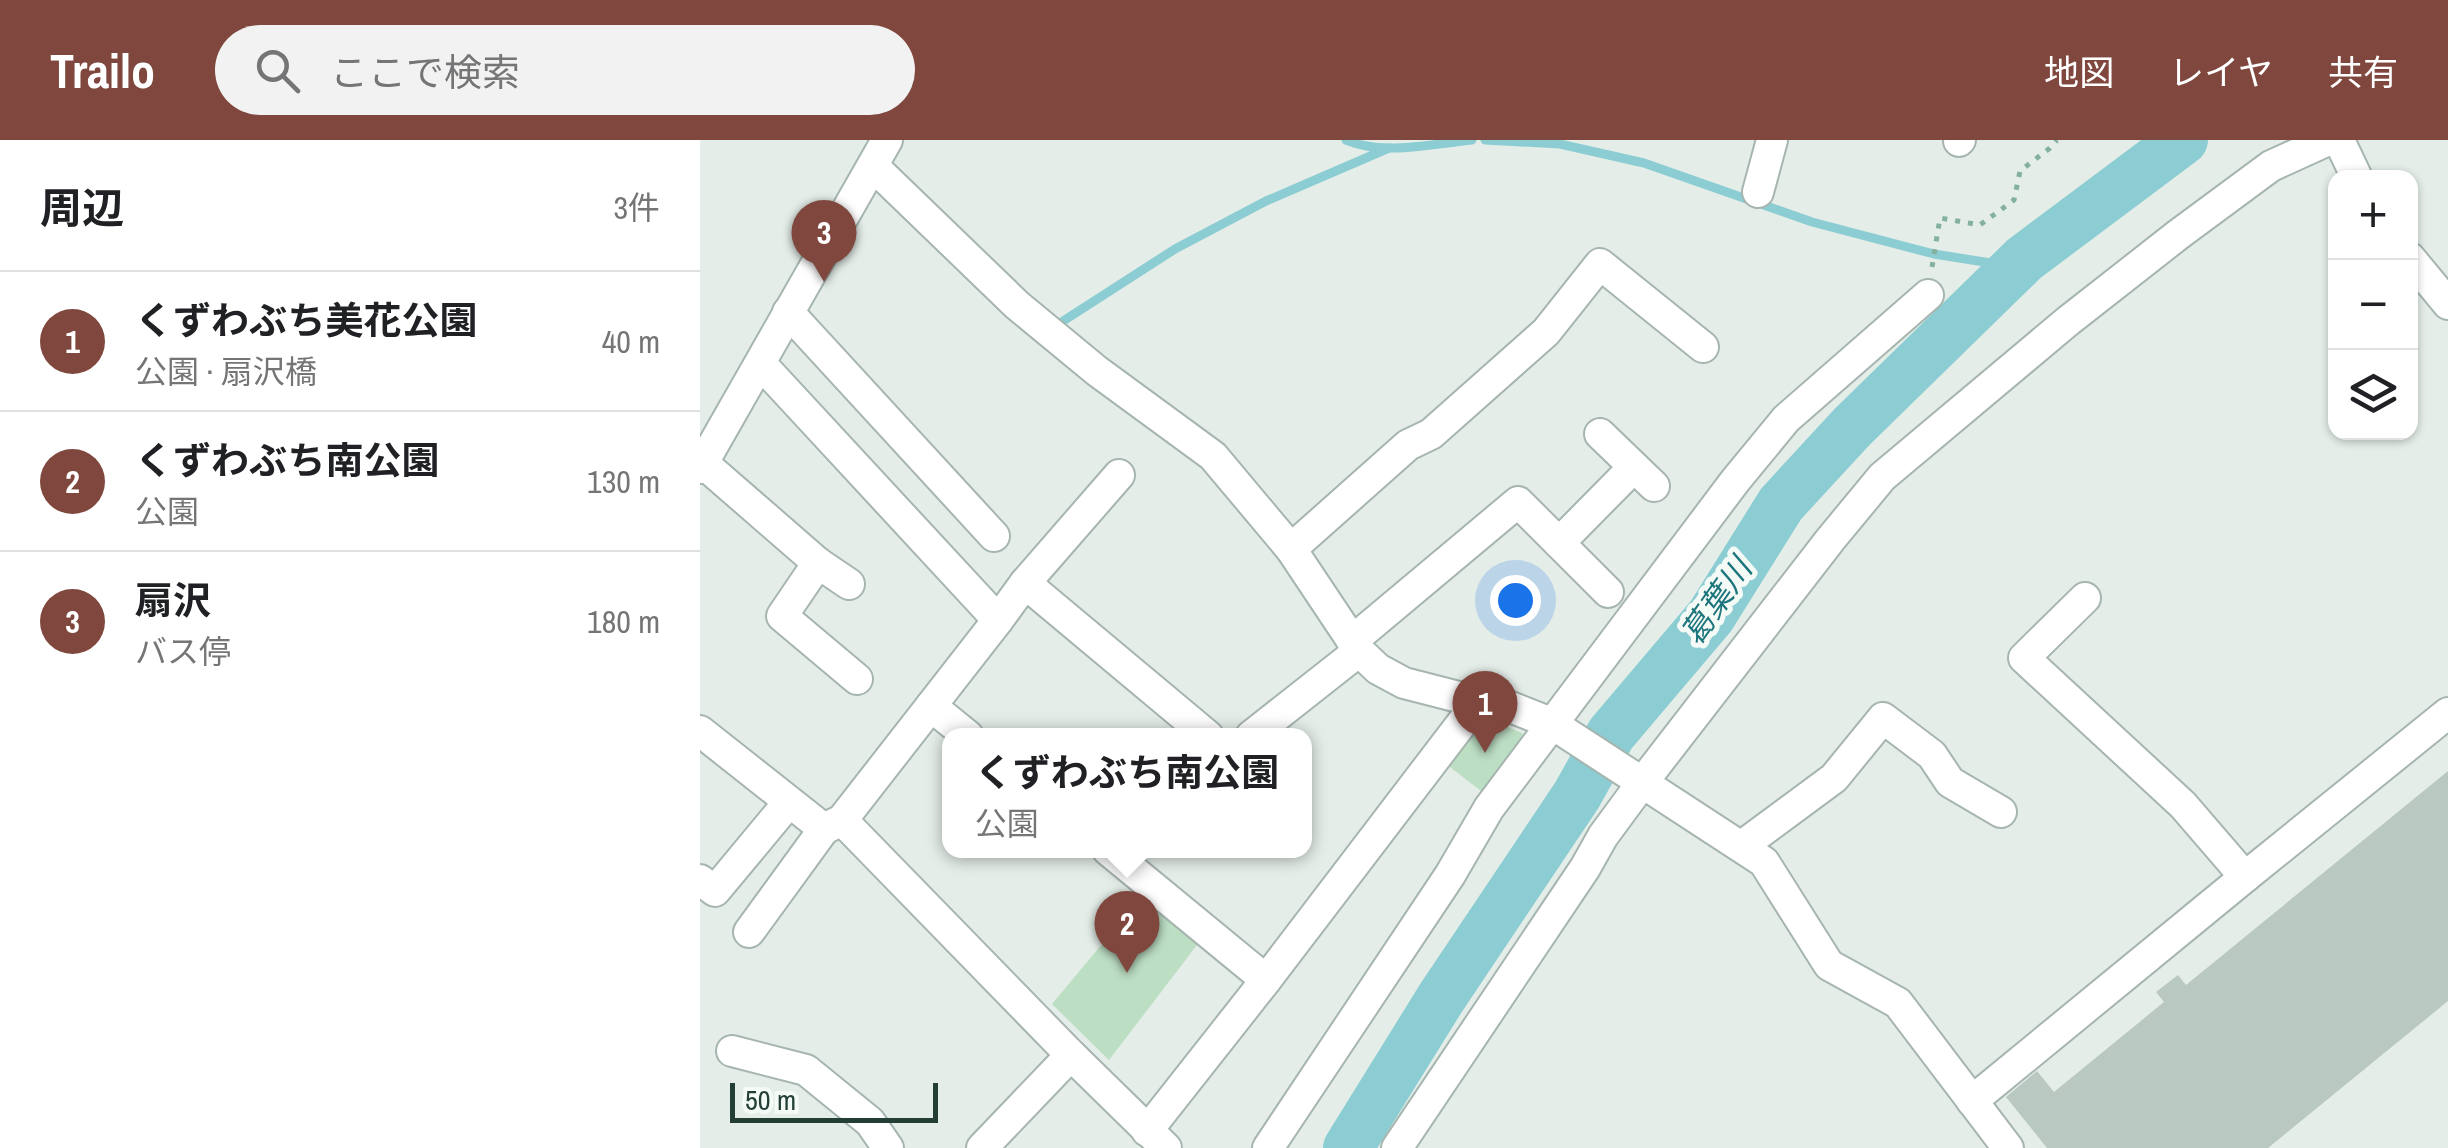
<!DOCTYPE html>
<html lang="ja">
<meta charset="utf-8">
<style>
:root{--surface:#fff;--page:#f2f2f2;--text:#202124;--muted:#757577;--line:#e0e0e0;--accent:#7f473d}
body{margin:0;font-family:"Archivo Narrow","Noto Sans JP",sans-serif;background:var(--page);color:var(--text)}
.controls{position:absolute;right:30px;top:30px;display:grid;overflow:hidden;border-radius:20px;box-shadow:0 2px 8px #0004}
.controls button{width:90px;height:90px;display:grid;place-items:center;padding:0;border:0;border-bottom:2px solid var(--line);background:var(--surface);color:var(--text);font:50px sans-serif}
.scale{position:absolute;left:30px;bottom:25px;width:208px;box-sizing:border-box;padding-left:10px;border:5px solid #233f35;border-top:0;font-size:28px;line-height:35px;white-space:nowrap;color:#233f35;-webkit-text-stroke:8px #f4faf6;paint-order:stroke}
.you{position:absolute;left:815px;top:460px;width:35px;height:35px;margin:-25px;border:8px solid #fff;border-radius:50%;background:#1a73e8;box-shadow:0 0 0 15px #1a73e833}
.badge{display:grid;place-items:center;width:65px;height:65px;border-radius:50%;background:var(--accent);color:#fff;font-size:32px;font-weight:700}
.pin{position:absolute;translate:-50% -82px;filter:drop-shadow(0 2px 5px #0008)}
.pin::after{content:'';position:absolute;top:52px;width:35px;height:30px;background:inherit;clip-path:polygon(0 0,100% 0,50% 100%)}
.popup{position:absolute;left:242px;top:588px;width:370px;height:130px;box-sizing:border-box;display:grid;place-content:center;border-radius:20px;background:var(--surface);filter:drop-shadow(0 2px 8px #0005);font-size:32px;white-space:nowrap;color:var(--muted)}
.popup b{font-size:38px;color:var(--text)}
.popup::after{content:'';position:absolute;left:50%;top:100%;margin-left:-20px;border:20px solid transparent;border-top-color:var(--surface)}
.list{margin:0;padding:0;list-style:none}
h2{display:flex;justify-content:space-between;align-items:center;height:130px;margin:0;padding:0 40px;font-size:42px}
h2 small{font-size:32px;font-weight:400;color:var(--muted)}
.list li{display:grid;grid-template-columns:65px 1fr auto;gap:30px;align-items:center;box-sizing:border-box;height:140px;padding:0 40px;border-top:2px solid var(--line)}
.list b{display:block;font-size:38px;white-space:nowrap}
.list p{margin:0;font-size:32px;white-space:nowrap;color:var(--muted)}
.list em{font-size:32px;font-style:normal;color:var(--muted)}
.icon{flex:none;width:55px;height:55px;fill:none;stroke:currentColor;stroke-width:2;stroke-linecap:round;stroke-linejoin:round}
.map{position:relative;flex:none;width:1748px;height:1008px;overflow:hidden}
header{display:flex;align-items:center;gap:60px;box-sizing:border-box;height:140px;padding:0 50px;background:var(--accent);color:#fff}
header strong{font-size:48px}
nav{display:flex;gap:55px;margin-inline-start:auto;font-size:35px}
.search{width:700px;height:90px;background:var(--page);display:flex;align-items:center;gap:25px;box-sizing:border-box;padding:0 35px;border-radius:55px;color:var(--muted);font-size:38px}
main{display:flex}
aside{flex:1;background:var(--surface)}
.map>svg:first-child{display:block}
</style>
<header>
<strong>Trailo</strong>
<div class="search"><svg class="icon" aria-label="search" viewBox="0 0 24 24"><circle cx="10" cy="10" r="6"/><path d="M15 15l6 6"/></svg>ここで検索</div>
<nav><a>地図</a><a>レイヤ</a><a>共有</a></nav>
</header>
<main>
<aside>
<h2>周辺<small>3件</small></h2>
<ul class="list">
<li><span class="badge">1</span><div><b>くずわぶち美花公園</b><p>公園 · 扇沢橋</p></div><em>40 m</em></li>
<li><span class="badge">2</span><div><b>くずわぶち南公園</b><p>公園</p></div><em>130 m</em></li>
<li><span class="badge">3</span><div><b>扇沢</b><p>バス停</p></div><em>180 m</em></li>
</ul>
</aside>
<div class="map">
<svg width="1748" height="1008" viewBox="0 0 1748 1008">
<rect width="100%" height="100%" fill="#e4ede8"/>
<g fill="#bcdec3">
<path d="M796,582L822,593L825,603L785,654L746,624L777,583L790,592Z"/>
<path d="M443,755L500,801L409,920L352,864Z"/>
</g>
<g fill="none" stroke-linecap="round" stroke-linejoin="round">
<g stroke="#8bcdd2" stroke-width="9">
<path d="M646,0C684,16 731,4 772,0"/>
<path d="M785,0L860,4L944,23L1112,82L1234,114L1316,127"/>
<path d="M357,185L475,109L566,61L689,8"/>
</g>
<path stroke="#8bcdd2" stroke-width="50" d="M648,1008L741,858L877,655L911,594L1011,476L1081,364L1152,287L1324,119L1483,0"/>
</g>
<path fill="#b9c8c1" d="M1748,631V861L1568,1008H1347L1306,957L1337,931L1354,952L1464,862L1456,852L1478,835L1486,845Z"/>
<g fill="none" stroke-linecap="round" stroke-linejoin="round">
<defs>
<g id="minor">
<path d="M1639,0L1657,38"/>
<path d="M1259,1L1260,0"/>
<path d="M173,26L317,165L397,231L513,316L591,409L659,511L678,529L704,543L778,562L808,566L851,583L1064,722L1129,825L1198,863L1308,1008"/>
<path d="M1058,52L1072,0"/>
<path d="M1710,118L1748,164"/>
<path d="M88,172L294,396"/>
<path d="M61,224L298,480"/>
<path d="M900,294L954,346"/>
<path d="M3,323L118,423L82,476L157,539"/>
<path d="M0,328L187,0"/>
<path d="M859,403L934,327"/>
<path d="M591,409L708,305L731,294L846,192L900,124L1003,207"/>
<path d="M118,423L149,444"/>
<path d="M325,443L508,596"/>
<path d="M1385,458L1324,518L1483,665L1545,737"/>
<path d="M652,501L818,362L908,452"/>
<path d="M231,566L268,596"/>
<path d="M0,591L124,689"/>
<path d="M551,596L659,511"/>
<path d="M142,680L371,915L466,1008"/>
<path d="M1042,706L1134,638L1183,578L1232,615L1250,642L1301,672"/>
<path d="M408,710L566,840"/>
<path d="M0,740L15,751L89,662"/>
<path d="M49,792L124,689L142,680L298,480L325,443L419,335"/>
<path d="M32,911L106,930L170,982L188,1008"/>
<path d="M1272,961L1545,737L1748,573"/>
<path d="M447,991L566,840L778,562"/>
<path d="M282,1008L371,915"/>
<path d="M568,1008L750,735L789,668L1035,341L1086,279L1228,155"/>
<path d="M697,1008L885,728L903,696L942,643L1130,400L1182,337L1368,181L1479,94L1571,26L1628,0"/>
</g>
</defs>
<use href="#minor" stroke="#a6b5af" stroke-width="34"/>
<path stroke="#84b19f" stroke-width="5" stroke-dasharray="5 8" stroke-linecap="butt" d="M1232,127L1240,78L1280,85L1314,60L1320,31L1350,8L1357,0"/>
<use href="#minor" stroke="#fff" stroke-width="30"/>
</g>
<g text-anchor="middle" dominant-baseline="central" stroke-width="10" stroke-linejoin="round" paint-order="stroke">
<g font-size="32" font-style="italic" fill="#1c747c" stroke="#f4faf6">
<text transform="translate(1016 461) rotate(-55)">葛葉川</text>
</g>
</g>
</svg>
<div class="controls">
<button>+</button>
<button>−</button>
<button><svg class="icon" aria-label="layers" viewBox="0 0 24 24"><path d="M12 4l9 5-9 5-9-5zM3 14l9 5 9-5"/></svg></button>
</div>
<div class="scale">50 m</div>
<div class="you"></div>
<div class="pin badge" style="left:785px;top:613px">1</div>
<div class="pin badge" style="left:427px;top:833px">2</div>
<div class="popup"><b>くずわぶち南公園</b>公園</div>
<div class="pin badge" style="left:124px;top:142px">3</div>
</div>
</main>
